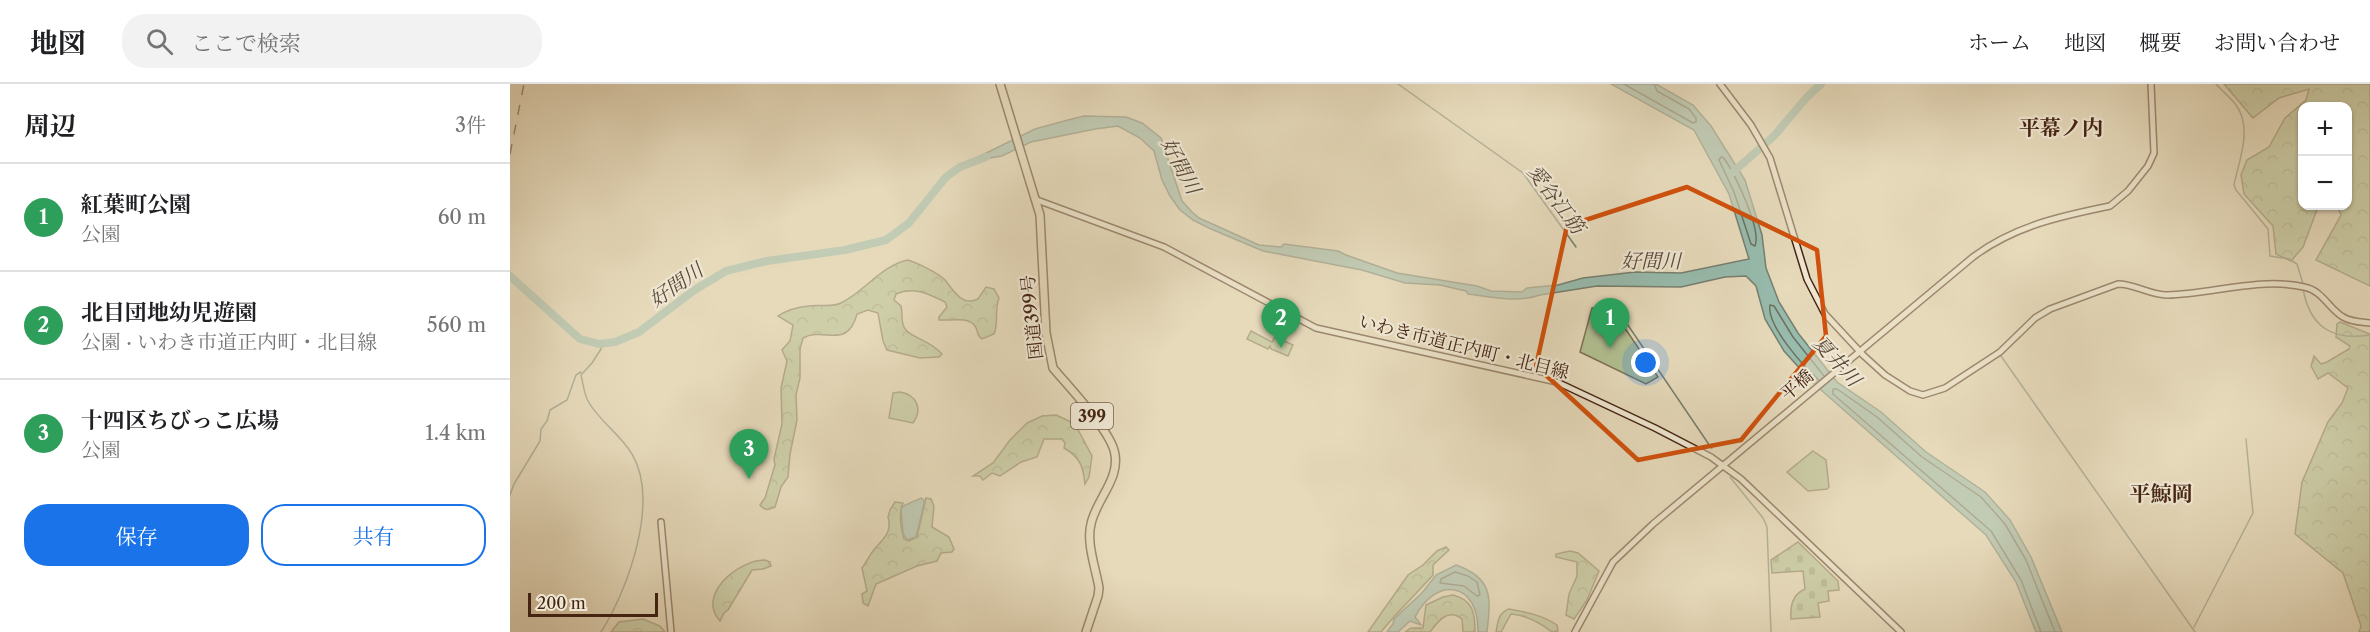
<!DOCTYPE html>
<html lang="ja">
<meta charset="utf-8">
<style>
:root{--surface:#fff;--page:#f2f2f2;--text:#202124;--muted:#757577;--line:#e0e0e0;--accent:#1a73e8}
body{margin:0;font-family:"Libre Caslon Text","Noto Serif JP",serif;background:var(--page);color:var(--text)}
.controls{position:absolute;right:18px;top:18px;display:grid;overflow:hidden;border-radius:12px;box-shadow:0 2px 4px #0004}
.controls button{width:54px;height:54px;display:grid;place-items:center;padding:0;border:0;border-bottom:2px solid var(--line);background:var(--surface);color:var(--text);font:30px sans-serif}
.scale{position:absolute;left:18px;bottom:15px;width:130px;box-sizing:border-box;padding-left:6px;border:3px solid #452412;border-top:0;font-size:16px;line-height:21px;white-space:nowrap;color:#452412;-webkit-text-stroke:4px #efe7d3;paint-order:stroke}
.you{position:absolute;left:1136px;top:279px;width:21px;height:21px;margin:-15px;border:4px solid #fff;border-radius:50%;background:#1a73e8;box-shadow:0 0 0 9px #1a73e833}
.badge{display:grid;place-items:center;width:39px;height:39px;border-radius:50%;background:var(--accent);color:#fff;font-size:20px;font-weight:700}
.pin{position:absolute;translate:-50% -50px;filter:drop-shadow(0 2px 3px #0008)}
.pin::after{content:'';position:absolute;top:32px;width:21px;height:18px;background:inherit;clip-path:polygon(0 0,100% 0,50% 100%)}
.list{margin:0;padding:0;list-style:none}
h2{display:flex;justify-content:space-between;align-items:center;height:78px;margin:0;padding:0 24px;font-size:26px}
h2 small{font-size:20px;font-weight:400;color:var(--muted)}
.list li{display:grid;grid-template-columns:39px 1fr auto;gap:18px;align-items:center;box-sizing:border-box;height:108px;padding:0 24px;border-top:2px solid var(--line)}
.list b{display:block;font-size:22px;white-space:nowrap}
.list p{margin:0;font-size:20px;white-space:nowrap;color:var(--muted)}
.list em{font-size:20px;font-style:normal;color:var(--muted)}
.actions{display:flex;gap:12px;padding:18px 24px}
.actions a{flex:1;padding:14px 0;border:2px solid var(--accent);border-radius:24px;text-align:center;font-size:21px;color:var(--accent)}
.actions .main{background:var(--accent);color:#fff}
.icon{flex:none;width:33px;height:33px;fill:none;stroke:currentColor;stroke-width:2;stroke-linecap:round;stroke-linejoin:round}
.map{position:relative;flex:none;width:1860px;height:548px;overflow:hidden}
header{display:flex;align-items:center;gap:36px;box-sizing:border-box;height:84px;padding:0 30px;background:var(--surface);border-bottom:2px solid var(--line)}
header strong{font-size:28px}
nav{display:flex;gap:33px;margin-inline-start:auto;font-size:21px}
.search{width:420px;height:54px;background:var(--page);display:flex;align-items:center;gap:15px;box-sizing:border-box;padding:0 21px;border-radius:24px;color:var(--muted);font-size:22px}
main{display:flex}
aside{flex:1;background:var(--surface)}
.map>svg:first-child{display:block}
</style>
<header>
<strong>地図</strong>
<div class="search"><svg class="icon" aria-label="search" viewBox="0 0 24 24"><circle cx="10" cy="10" r="6"/><path d="M15 15l6 6"/></svg>ここで検索</div>
<nav><a>ホーム</a><a>地図</a><a>概要</a><a>お問い合わせ</a></nav>
</header>
<main>
<aside>
<h2>周辺<small>3件</small></h2>
<ul class="list">
<li><span class="badge" style="background:#2e9e5b">1</span><div><b>紅葉町公園</b><p>公園</p></div><em>60 m</em></li>
<li><span class="badge" style="background:#2e9e5b">2</span><div><b>北目団地幼児遊園</b><p>公園 · いわき市道正内町・北目線</p></div><em>560 m</em></li>
<li><span class="badge" style="background:#2e9e5b">3</span><div><b>十四区ちびっこ広場</b><p>公園</p></div><em>1.4 km</em></li>
</ul>
<div class="actions"><a class="main">保存</a><a>共有</a></div>
</aside>
<div class="map">
<svg width="1860" height="548" viewBox="0 0 1860 548">
<defs>
<pattern id="forest-crowns" width="20" height="18" patternUnits="userSpaceOnUse" patternTransform="scale(1.5)"><rect width="20" height="18" fill="#b2c092"/><path d="M2 6a3 3 0 1 1 6 0M12 15a3 3 0 1 1 6 0" fill="none" stroke="#939c76"/></pattern>
<pattern id="cemetery-stones" width="16" height="16" patternUnits="userSpaceOnUse" patternTransform="scale(1.5)"><rect width="16" height="16" fill="#b2c092"/><path d="M2 7V4a2 2 0 0 1 4 0v3zM10 15v-3a2 2 0 0 1 4 0v3z" fill="#939c76"/></pattern>
</defs>
<rect width="100%" height="100%" fill="#e6dabb"/>
<filter id="stains"><feTurbulence type="fractalNoise" baseFrequency=".00333" numOctaves="4"/><feColorMatrix values="0 0 0 0 .2 0 0 0 0 .09 0 0 0 0 .02 0 0 0 .5 -.17"/></filter>
<radialGradient id="worn" r=".72"><stop offset=".6" stop-color="#630" stop-opacity="0"/><stop offset="1" stop-color="#630" stop-opacity=".3"/></radialGradient>
<g fill="url(#forest-crowns)" stroke="#7c7252" stroke-width="1.5">
<path d="M1714,0H1860V202L1806,176L1831,131L1827,122H1838V22H1792V122H1811L1808,123L1793,163L1781,177L1766,170L1763,142L1734,110L1731,91L1737,76L1759,63L1775,34L1796,16L1799,5L1769,14L1743,34Z"/>
<path d="M397,176C404,177 430,190 435,196C443,206 452,223 468,215L476,203L484,205L489,214C484,227 489,239 484,250L472,255C466,251 469,248 465,242C458,232 439,237 429,236V233L437,223L435,218C419,210 403,202 386,210L384,216L391,222C393,229 390,240 396,246C404,255 420,256 432,270L429,273L410,274L377,266L373,257L368,229L358,226L347,230C337,267 314,242 293,254L290,265V294L286,311L287,336L280,370L278,393L271,403L265,423C258,426 255,427 250,421L255,414L265,381L264,375L272,340L271,304L277,277L272,266L280,257L283,241L268,232C277,226 288,223 299,222C309,220 322,224 331,219C355,207 370,183 397,176Z"/>
<path d="M1830,238L1860,250V548H1849L1851,542L1833,489L1785,450L1792,398L1818,338L1832,319L1838,304L1818,289L1808,295L1801,282L1804,272L1811,280L1817,278L1839,265L1840,262L1826,253L1827,240Z"/>
<path d="M546,331L559,337L567,344L582,372L579,393L575,400C573,382 570,373 554,364L555,359L552,355H534L527,373L511,378L490,392L482,389L473,396L470,392H463L483,379L500,356L517,339L532,332Z"/>
<path d="M416,414L421,415L424,422L422,443L439,453L444,465L442,468L431,469L427,477L407,482L366,500L358,522L353,519L352,510L357,507L352,484C356,479 359,472 363,467C371,456 383,450 378,433L380,426L385,418L393,419C388,430 391,444 394,455L399,457L407,453Z"/>
<path d="M936,463L939,466L923,481V491C906,510 887,528 871,548H858L898,491L913,481L927,467Z"/>
<path d="M1060,467L1068,469L1089,487L1077,516L1064,535L1056,531L1059,510L1067,492V478L1046,473V470Z"/>
<path d="M255,476L260,478L261,482L253,485L242,486L218,526L214,529L210,537C186,511 228,476 255,476Z"/>
<path d="M943,511C963,516 965,529 965,548H953L952,535C938,524 928,537 920,548H895L901,544H913L916,521L933,513Z"/>
<path d="M999,525C1016,528 1032,531 1047,541L1048,547L1042,548C1030,539 1017,531 1001,530L991,548H986C988,538 988,529 999,525Z"/>
<path d="M133,535L150,542L155,548H101L109,538Z"/>
</g>
<path fill="url(#cemetery-stones)" stroke="#7c7252" stroke-width="1.5" d="M1288,458L1328,497L1329,506L1318,507L1319,517L1308,519L1310,533L1281,535C1280,522 1282,511 1295,505L1293,487L1262,489L1261,476Z"/>
<g fill="#b2c092" stroke="#7c7252" stroke-width="1.5">
<path d="M1100,222L1148,293L1136,300L1070,268L1082,224Z"/>
<path d="M741,247L762,258L765,253L783,261L778,272L761,265L760,262L758,265L737,255Z"/>
<path d="M390,308C407,311 413,325 403,339L379,334L383,309Z"/>
<path d="M1303,367L1316,376L1319,403L1317,405L1298,407L1277,388Z"/>
</g>
<g fill="#97bbad" stroke="#767f6f" stroke-width="1.5">
<path d="M1101,0H1146L1183,21L1201,42L1235,96L1252,151L1256,184L1269,218L1288,249L1327,298L1371,328L1416,368L1475,408L1500,436L1521,473L1552,548H1526L1506,498L1476,451L1302,298L1274,267L1255,235L1246,202L1236,192L1215,193L1171,203L1087,202L1030,211C1009,219 980,213 958,210L956,207L930,201L895,199L852,186L753,167L701,145L683,136L670,126L660,112L652,96L644,67L630,54L608,42L585,45L521,58L492,72L460,77L525,45L558,36L574,32L616,33L632,39L651,54L672,117L682,128L689,134L749,161L771,163L774,160L828,167L836,171L887,189L967,202L981,207L1012,208L1017,204L1048,201L1073,194L1125,188L1171,189L1239,175L1219,110L1184,46Z"/>
<path d="M411,414L414,416V420L406,453L397,456L393,449L391,425L393,422Z"/>
<path d="M946,481C983,494 981,513 977,548H968C969,497 926,492 905,533L911,541L900,537L888,548H877L883,540L884,535L912,509L926,491Z"/>
</g>
<g fill="none" stroke-linecap="round" stroke-linejoin="round">
<g stroke="#6e7060" stroke-width="1.5">
<path d="M1114,0L1183,39L1186,38V34L1179,25L1147,7L1144,0"/>
<path d="M1211,73L1214,74C1224,89 1252,145 1245,162L1241,160L1224,108L1209,76Z"/>
<path d="M1309,296C1294,283 1256,241 1260,221L1264,222L1283,253L1314,292"/>
<path d="M945,488L958,492L967,498L970,511L967,512L954,502L930,499L931,495Z"/>
<path d="M1531,548L1511,496L1481,447L1323,310V305H1327L1367,333L1412,373L1471,413L1495,440L1516,476L1545,548"/>
</g>
<g stroke="#767f6f" stroke-width="1.5">
<path d="M888,0L1013,89L1066,163"/>
<path d="M1706,0C1712,7 1720,13 1726,21C1743,44 1729,76 1724,101L1726,106L1758,145L1760,172L1779,175L1787,180L1793,200"/>
<path d="M1793,205C1800,243 1822,257 1860,251"/>
<path d="M1107,225L1202,365"/>
<path d="M89,260L91,265L82,279L71,291C73,299 74,310 78,317C89,337 111,351 122,370C150,417 118,506 91,548"/>
<path d="M1491,272L1685,548"/>
<path d="M1220,393L1253,434L1257,443L1261,548"/>
<path d="M0,411L4,400L30,357L31,345L37,337L40,326L57,316L66,291L71,288"/>
<path d="M1684,543L1743,429L1736,355"/>
</g>
<g stroke="#97bbad" stroke-width="8">
<path d="M1223,88L1264,52L1297,13L1311,0"/>
<path d="M0,192L70,255L89,260L105,258L129,248L183,207L216,187L257,177L335,166L376,156L399,139L436,93L450,83L476,73"/>
</g>
<defs>
<g id="secondary">
<path d="M1210,0L1241,41L1260,74L1297,195L1315,230L1353,271L1375,291L1400,307L1413,311L1435,304L1490,268L1525,234L1540,225L1608,200C1625,200 1640,211 1657,211C1702,210 1749,193 1794,203C1812,206 1819,225 1833,233C1841,238 1851,238 1860,239"/>
<path d="M527,116L654,163L806,244L1047,298L1145,344L1201,373L1231,395L1391,548"/>
<path d="M151,438L161,548"/>
<path d="M1065,548L1103,478L1143,440L1463,173C1504,142 1551,132 1600,122L1618,107L1638,82L1644,69L1641,0"/>
</g>
<path id="highway" d="M490,0L530,131L536,249L543,284C559,303 597,343 604,366C612,394 586,415 581,440C576,459 586,485 589,504L588,512L576,548"/>
</defs>
<use href="#secondary" stroke="#452412" stroke-width="8"/>
<use href="#highway" stroke="#452412" stroke-width="10"/>
<use href="#secondary" stroke="#efe7d3" stroke-width="5"/>
<use href="#highway" stroke="#e6dabb" stroke-width="7"/>
<path stroke="#452412" stroke-width="1.5" stroke-dasharray="10 10" stroke-linecap="butt" d="M0,70L14,0"/>
</g>
<path d="M0 0H1860V548H0ZM1177,103L1307,166L1316,252L1231,356L1128,376L1026,282L1057,142Z" fill="#e6dabb" fill-opacity=".55" fill-rule="evenodd"/>
<path fill="none" stroke="#d0510d" stroke-width="4.5" stroke-linejoin="round" d="M1177,103L1307,166L1316,252L1231,356L1128,376L1026,282L1057,142Z"/>
<g text-anchor="middle" dominant-baseline="central" stroke-width="4.5" stroke-linejoin="round" paint-order="stroke">
<rect fill="#efe7d3" stroke="#785e4c" stroke-width="1.5" x="561" y="319" width="42" height="26" rx="4.5"/>
<g font-size="16" font-weight="bold" fill="#452412">
<text x="582" y="332">399</text>
</g>
<g font-size="18" fill="#452412" stroke="#efe7d3">
<text transform="translate(522 233) rotate(-96)">国道399号</text>
<text transform="translate(954 263) rotate(14)">いわき市道正内町・北目線</text>
<text transform="translate(1287 301) rotate(-40)">平橋</text>
</g>
<g font-size="20" font-style="italic" fill="#5a4a39" stroke="#efe7d3">
<text transform="translate(671 82) rotate(62)">好間川</text>
<text transform="translate(1046 115) rotate(53)">愛谷江筋</text>
<text x="1141" y="177">好間川</text>
<text transform="translate(166 201) rotate(-35)">好間川</text>
<text transform="translate(1327 277) rotate(48)">夏井川</text>
</g>
<g font-size="21" font-weight="bold" fill="#452412" stroke="#efe7d3">
<text x="1551" y="43">平幕ノ内</text>
<text x="1651" y="409">平鯨岡</text>
</g>
</g>
<rect width="100%" height="100%" filter="url(#stains)"/>
<rect width="100%" height="100%" fill="url(#worn)"/>
</svg>
<div class="controls">
<button>+</button>
<button>−</button>
</div>
<div class="scale">200 m</div>
<div class="you"></div>
<div class="pin badge" style="left:1100px;top:264px;background:#2e9e5b">1</div>
<div class="pin badge" style="left:771px;top:264px;background:#2e9e5b">2</div>
<div class="pin badge" style="left:239px;top:395px;background:#2e9e5b">3</div>
</div>
</main>
